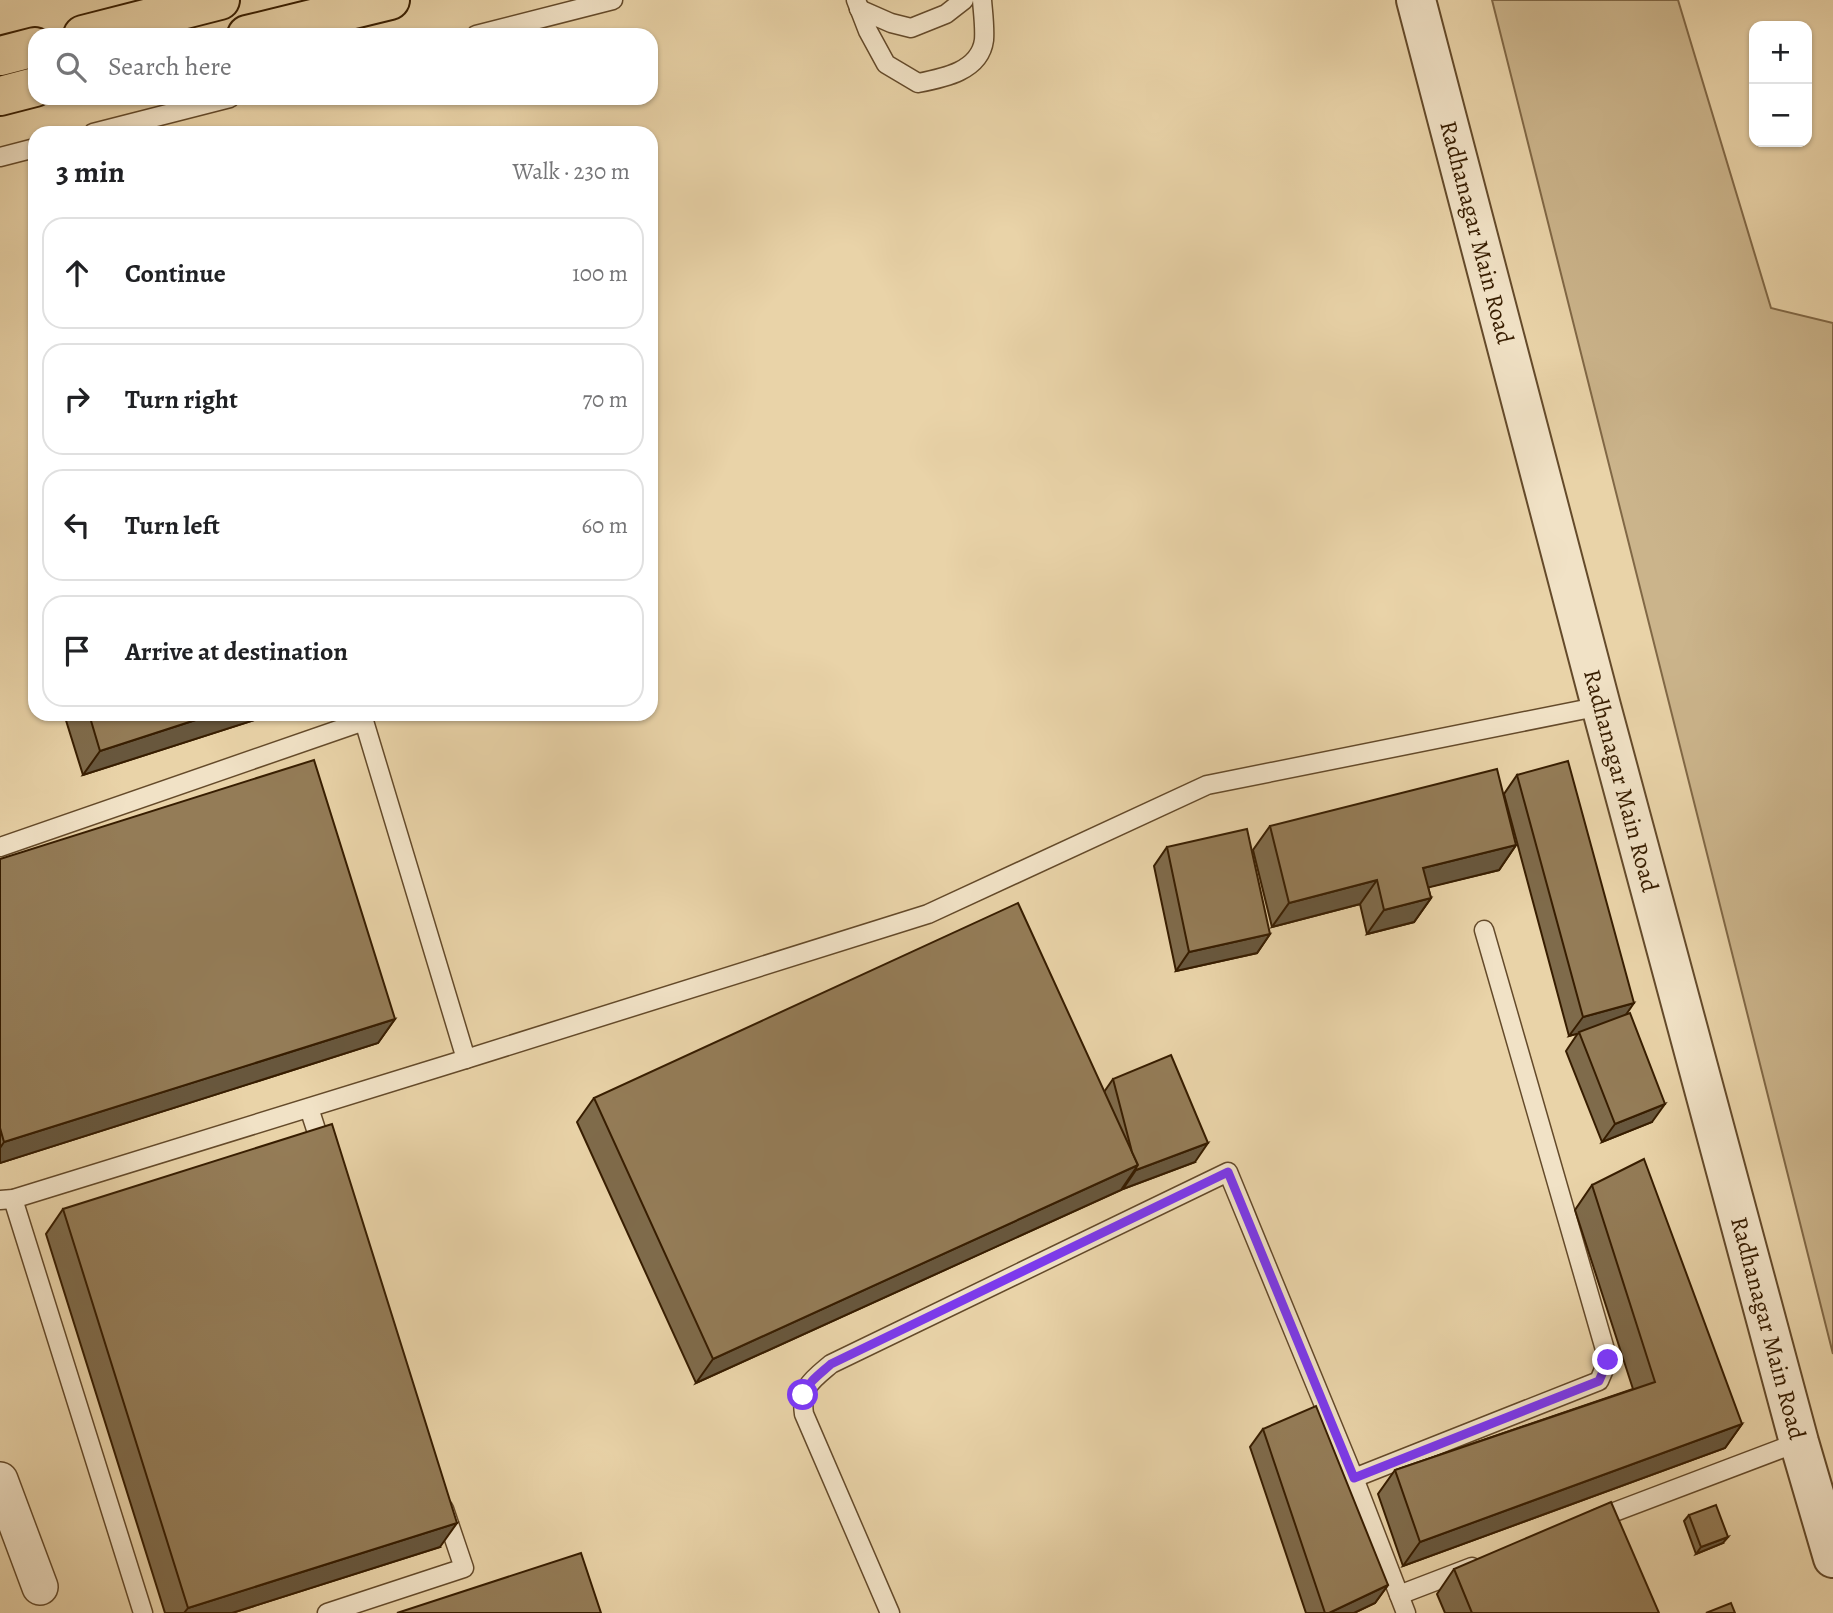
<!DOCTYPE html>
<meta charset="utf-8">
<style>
:root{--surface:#fff;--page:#f2f2f2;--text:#202124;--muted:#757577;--line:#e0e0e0}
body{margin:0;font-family:Alegreya,serif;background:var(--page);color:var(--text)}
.controls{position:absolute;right:21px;top:21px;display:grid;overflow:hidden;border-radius:14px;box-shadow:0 2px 5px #0004}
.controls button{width:63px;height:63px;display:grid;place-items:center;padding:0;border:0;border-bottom:2px solid var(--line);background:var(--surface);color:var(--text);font:35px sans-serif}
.stop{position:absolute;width:21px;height:21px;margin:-16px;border:5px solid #7c3aed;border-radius:50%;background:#fff}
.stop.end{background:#7c3aed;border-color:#fff;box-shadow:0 2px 7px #0008}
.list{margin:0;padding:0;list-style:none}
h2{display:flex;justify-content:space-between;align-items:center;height:91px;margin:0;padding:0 28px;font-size:30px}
h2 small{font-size:23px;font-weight:400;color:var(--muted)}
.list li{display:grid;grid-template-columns:46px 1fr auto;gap:21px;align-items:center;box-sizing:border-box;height:112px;margin:0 14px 14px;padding:0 14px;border:2px solid var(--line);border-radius:21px}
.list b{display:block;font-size:26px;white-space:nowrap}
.list em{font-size:23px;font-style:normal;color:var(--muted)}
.icon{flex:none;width:38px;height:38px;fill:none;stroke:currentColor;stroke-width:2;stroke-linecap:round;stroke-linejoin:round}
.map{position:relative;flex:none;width:1833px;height:1613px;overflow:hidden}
.search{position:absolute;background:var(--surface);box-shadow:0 2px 5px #0004;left:28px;top:28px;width:630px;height:77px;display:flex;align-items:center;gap:18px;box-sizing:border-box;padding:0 24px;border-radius:21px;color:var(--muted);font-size:26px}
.panel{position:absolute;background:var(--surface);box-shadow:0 2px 5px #0004;left:28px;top:126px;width:630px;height:595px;border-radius:21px}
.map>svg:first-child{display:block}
</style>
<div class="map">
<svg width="1833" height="1613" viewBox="0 0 1833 1613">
<rect width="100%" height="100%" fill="#e9d3a8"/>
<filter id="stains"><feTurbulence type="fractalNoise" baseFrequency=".00286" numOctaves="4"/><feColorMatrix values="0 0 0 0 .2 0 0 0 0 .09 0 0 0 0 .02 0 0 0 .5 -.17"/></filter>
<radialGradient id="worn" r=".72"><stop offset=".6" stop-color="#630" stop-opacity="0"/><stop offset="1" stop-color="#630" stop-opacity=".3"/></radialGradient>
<path fill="#cbb48b" stroke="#816846" stroke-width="2" d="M1492,0H1678L1771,308L1833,323V1354Z"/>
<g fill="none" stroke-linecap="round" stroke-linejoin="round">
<defs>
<g id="service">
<path d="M856,0L868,31L886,64L918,83C944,78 980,71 984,40C985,27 983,13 982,0"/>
<path d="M859,9L891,23L911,28L946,14L964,0"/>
<path d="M476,35L613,0"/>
<path d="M93,133L230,98"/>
<path d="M0,157L35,148"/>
<path d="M0,847L364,721L466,1059L13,1199L0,1200"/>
<path d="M466,1059L928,914L1207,785L1601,706"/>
<path d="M309,1108L323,1151"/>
<path d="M13,1199L143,1613"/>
<path d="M1354,1478L1599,1381L1608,1360L1484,930"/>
<path d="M1596,1519L1799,1442"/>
<path d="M1399,1595L1472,1567"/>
<path d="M327,1613L464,1568L444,1509"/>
<path d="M890,1613L804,1414C800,1387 812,1380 831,1364L1228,1172L1354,1478L1406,1613"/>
</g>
<path id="minor" d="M0,1480L40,1587"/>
<g id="tertiary">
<path id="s1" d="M1416,0L1601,706L1799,1442L1833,1558"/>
</g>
<g id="primary">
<path d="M83,35L220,0"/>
<path d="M247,35L390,0"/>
<path d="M0,56L35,47"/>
<path d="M0,96L35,87"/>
</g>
</defs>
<use href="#service" stroke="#644a2a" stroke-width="21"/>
<use href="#minor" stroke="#644a2a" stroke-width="38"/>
<use href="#tertiary" stroke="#644a2a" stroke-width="42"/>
<use href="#primary" stroke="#371d00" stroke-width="42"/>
<use href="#service" stroke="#f1e2c6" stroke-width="18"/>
<use href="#minor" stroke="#f1e2c6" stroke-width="35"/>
<use href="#tertiary" stroke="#f1e2c6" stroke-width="38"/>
<use href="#primary" stroke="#e9d3a8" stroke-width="38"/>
</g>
<g fill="#7f6b4b" stroke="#371d00" stroke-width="2">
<path d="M35,608V624L32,613Z"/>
<path d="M64,714H273L83,775Z"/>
<path d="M1517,775L1626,1014L1652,1122L1602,1142L1566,1051L1578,1033L1569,1036L1504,794Z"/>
<path d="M1270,826L1516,845L1499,870L1428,887L1431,898L1414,922L1367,934L1360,904L1272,927L1253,850Z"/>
<path d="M1167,847L1270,934L1257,953L1176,971L1154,866Z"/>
<path d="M0,859L395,1019L378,1043L0,1163Z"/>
<path d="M1113,1079L1195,1162L1123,1189V1187L1121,1190L696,1383L577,1122L594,1098L1104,1092Z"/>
<path d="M1592,1185L1742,1424L1725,1448L1403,1566L1378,1494L1395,1470L1633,1389L1575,1210Z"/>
<path d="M63,1209L440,1547L232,1613H165L46,1234Z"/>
<path d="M1263,1429L1388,1585L1375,1603L1354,1613H1306L1250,1447Z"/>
<path d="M1689,1515L1723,1543L1696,1554L1684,1521Z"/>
<path d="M1454,1569L1659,1613H1445L1437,1594Z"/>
</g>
<g fill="#68573d" stroke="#371d00" stroke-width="2">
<path d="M214,714H273L83,775L100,751Z"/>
<path d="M1516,845L1499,870L1406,893L1423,868Z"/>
<path d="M1377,880L1360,904L1272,927L1289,903Z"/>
<path d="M1431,898L1414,922L1367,934L1384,910Z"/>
<path d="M1270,934L1257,953L1176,971L1189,952Z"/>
<path d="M1634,1003L1621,1022L1569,1036L1583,1017Z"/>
<path d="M395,1019L378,1043L0,1163V1148L4,1142Z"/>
<path d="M1665,1104L1652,1122L1602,1142L1615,1124Z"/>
<path d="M1208,1143L1195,1162L1123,1189L1136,1170Z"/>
<path d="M1138,1165L1121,1190L696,1383L713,1359Z"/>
<path d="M1742,1424L1725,1448L1403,1566L1420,1542Z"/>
<path d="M457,1523L440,1547L232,1613H184L188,1608Z"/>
<path d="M1728,1537L1723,1543L1696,1554L1701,1547Z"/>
<path d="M1388,1585L1375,1603L1354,1613H1329Z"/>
</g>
<g fill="#947c57" stroke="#371d00" stroke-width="2">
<path d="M89,714H214L100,751Z"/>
<path d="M314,760L395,1019L4,1142L0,1128V859Z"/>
<path d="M1568,761L1634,1003L1583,1017L1517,775Z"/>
<path d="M1497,769L1516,845L1423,868L1431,898L1384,910L1377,880L1289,903L1270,826Z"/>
<path d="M1247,829L1270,934L1189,952L1167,847Z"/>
<path d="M1018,903L1138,1165L713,1359L594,1098Z"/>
<path d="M1630,1013L1665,1104L1615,1124L1579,1032Z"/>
<path d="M1171,1055L1208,1143L1136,1170V1168L1138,1165L1132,1152L1113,1079Z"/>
<path d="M332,1124L457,1523L188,1608L63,1209Z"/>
<path d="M1644,1159L1742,1424L1420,1542L1395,1470L1655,1382L1592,1185Z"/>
<path d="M1316,1406L1388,1585L1329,1613H1325L1263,1429Z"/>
<path d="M1611,1502L1659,1613H1472L1454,1569Z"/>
<path d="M1716,1505L1728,1537L1701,1547L1689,1515Z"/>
<path d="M581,1553L601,1613H397Z"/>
<path d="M1731,1603L1735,1613H1706Z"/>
</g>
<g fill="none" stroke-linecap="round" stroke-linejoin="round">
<path stroke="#7c3aed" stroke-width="9" d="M803,1395C809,1381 820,1374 831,1364L1228,1172L1354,1478L1599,1381L1608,1360"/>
</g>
<g text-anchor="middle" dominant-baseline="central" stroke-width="5" stroke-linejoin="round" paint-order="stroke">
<g font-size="24" fill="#371d00" stroke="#f1e2c6">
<text stroke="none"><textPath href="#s1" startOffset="240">Radhanagar Main Road</textPath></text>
<text stroke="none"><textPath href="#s1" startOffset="807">Radhanagar Main Road</textPath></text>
<text stroke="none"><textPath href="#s1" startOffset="1374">Radhanagar Main Road</textPath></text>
</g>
</g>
<rect width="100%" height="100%" filter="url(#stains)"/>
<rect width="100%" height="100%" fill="url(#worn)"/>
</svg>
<div class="controls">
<button>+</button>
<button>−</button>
</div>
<div class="stop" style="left:803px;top:1395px"></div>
<div class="stop end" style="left:1608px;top:1360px"></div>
<div class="search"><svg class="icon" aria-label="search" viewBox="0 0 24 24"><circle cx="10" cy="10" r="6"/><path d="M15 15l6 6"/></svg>Search here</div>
<section class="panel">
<h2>3 min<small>Walk · 230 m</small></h2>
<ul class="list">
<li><svg class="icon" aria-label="ahead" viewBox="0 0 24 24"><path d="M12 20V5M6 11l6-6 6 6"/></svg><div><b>Continue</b></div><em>100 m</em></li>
<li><svg class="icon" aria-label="right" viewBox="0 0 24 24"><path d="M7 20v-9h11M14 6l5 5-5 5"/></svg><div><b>Turn right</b></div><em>70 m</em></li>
<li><svg class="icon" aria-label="left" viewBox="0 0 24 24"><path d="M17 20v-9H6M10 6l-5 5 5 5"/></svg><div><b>Turn left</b></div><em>60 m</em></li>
<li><svg class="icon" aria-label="arrive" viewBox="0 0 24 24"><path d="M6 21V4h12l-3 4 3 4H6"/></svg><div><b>Arrive at destination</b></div></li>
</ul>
</section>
</div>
